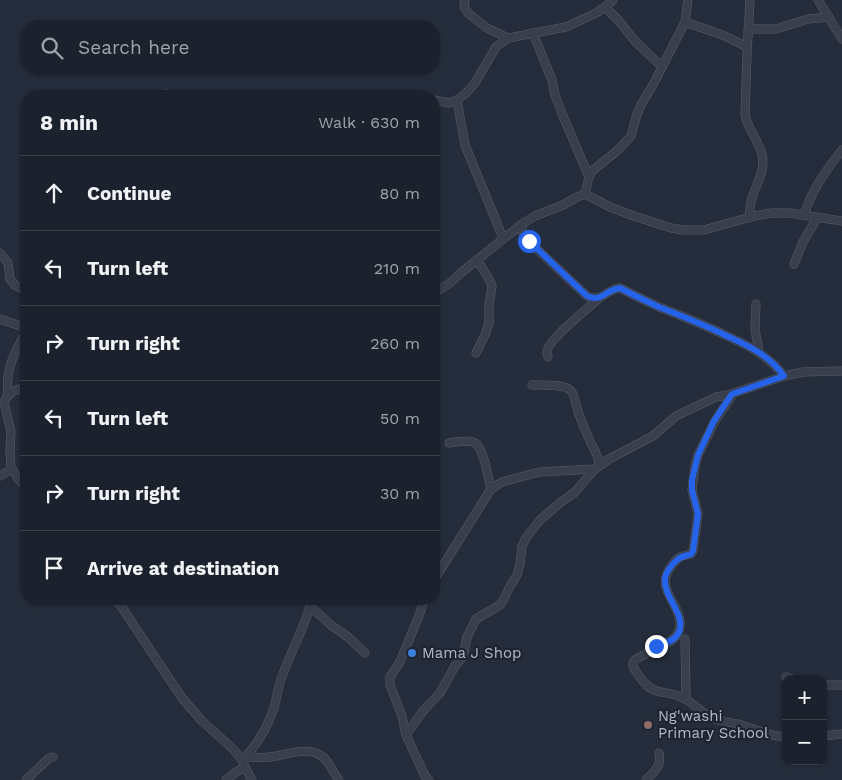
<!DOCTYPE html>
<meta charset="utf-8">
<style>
:root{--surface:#1c222d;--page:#252a35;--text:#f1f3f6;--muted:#a0a4aa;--line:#3a3f49}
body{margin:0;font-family:"Work Sans",sans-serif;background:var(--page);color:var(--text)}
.controls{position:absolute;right:15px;bottom:15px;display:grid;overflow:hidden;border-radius:10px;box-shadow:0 1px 4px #0004}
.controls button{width:45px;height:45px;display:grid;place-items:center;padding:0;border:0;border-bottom:1px solid var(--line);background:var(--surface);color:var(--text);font:25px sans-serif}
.stop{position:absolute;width:15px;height:15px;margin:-11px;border:4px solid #2563eb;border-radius:50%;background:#fff}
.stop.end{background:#2563eb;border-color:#fff;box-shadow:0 1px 5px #0008}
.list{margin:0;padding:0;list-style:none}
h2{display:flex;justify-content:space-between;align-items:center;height:65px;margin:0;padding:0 20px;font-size:21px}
h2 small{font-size:16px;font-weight:400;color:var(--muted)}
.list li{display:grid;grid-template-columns:32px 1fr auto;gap:15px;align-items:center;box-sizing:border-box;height:75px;padding:0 20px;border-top:1px solid var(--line)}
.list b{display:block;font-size:19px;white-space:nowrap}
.list em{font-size:16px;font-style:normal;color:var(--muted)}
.icon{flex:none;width:28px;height:28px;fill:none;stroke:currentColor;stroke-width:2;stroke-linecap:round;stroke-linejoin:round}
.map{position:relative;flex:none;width:842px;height:780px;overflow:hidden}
.search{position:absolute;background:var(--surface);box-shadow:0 1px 4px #0004;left:20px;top:20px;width:420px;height:55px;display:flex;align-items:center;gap:12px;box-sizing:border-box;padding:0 18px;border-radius:20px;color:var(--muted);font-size:19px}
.panel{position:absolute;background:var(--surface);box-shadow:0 1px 4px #0004;left:20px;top:90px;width:420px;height:515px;border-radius:20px}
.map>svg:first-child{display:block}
</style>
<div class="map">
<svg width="842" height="780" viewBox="0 0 842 780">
<rect width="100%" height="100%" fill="#252d3c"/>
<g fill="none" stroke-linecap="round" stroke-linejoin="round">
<defs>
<g id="minor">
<path d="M465,0L464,5L465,8L468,13L487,28L508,38L566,27L596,13L605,7L613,0"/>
<path d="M818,0L842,39"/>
<path d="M605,7L619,21L634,40L662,67"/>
<path d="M685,22L725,36L747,47"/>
<path d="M748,29H776L808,19L829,17"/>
<path d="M533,33L552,80L555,95L563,116L589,177"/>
<path d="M159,96L166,94L172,96"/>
<path d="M434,100L449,103L457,100L466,93L475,83L496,47L508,38"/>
<path d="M457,100L465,145L503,238"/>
<path d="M585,194L589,177L592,171L618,150L631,136L637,114L641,105L655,81L685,22L688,0"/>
<path d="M804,215C812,190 826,170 842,150"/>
<path d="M749,218C750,211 750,204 752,198C756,184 766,170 762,155C759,141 748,129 745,115L747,54L750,0"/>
<path d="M522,224V231L524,237L587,296C602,303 606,289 620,288C633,295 646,301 659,307C682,316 705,325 727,336C749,346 769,356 784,376"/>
<path d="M0,253L8,263L10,279L15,285L26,291"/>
<path d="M794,264L803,242L817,218"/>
<path d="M434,293L450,283L462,272L522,224L535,216L563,205L577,197L585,194L610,207L634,216L671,228L683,230H704L754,216L772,213H790L842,221"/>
<path d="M756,304L755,329L759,352"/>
<path d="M0,319L26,328"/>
<path d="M476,353L485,335L489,323V306L492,286C489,277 482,270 478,260"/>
<path d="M548,357C548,355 547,354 547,353C545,341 590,307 599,298"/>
<path d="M532,385C540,385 564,384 570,390C575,394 575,402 577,408C580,419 585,430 590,441C594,452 598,451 599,465"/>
<path d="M8,394C5,372 14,351 26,333"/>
<path d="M733,394L715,421L698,455L695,466L692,490L698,514L693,551L691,554C688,555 684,555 680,557C676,559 673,564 670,568C655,590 681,604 680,624C680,634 673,641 665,644C661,645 657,645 654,647C650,649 647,654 642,656C639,658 634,659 633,663C632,667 635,670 637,673C654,700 662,687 685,699C695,704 702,714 712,718C721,722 730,722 738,724C743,725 748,728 753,729C763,733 774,736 786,737"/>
<path d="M449,443C456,442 466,440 473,442C484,445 488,479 491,489"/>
<path d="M11,467L18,479L26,486"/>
<path d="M0,476L10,470L11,467L10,450L11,432L4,402C9,392 16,389 26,388"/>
<path d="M434,580L491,489L502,482L539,472L595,469L609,459L653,436L676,416L716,397L728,395L784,376L803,372L842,371"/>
<path d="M115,599L121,606L182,698L202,721L233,749L242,760L245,767L252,780"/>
<path d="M424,599L420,613L400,662L390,677V685L402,716L406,735L425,776L429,780"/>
<path d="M310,606L332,626L348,637L365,653"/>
<path d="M685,639L686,699"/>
<path d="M786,677L792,679"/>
<path d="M823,685H842"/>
<path d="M406,735L423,711L440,693L455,666L463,657L467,637L476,619L500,605L504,599L509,588L517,575L520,564L522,546L526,538L540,520L561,502L574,493L595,469"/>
<path d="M823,736L842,734"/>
<path d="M246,757C254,757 262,758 270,757C286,755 309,745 323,757C330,763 333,773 339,780"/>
<path d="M242,760C257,746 267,728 274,708C277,697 278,685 283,674C292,649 306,625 312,599"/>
<path d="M26,780L49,758L53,757"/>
<path d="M226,780L236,772L245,767"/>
<path d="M646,780C655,770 662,767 659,753"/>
</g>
</defs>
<use href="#minor" stroke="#575d6b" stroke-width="9"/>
<use href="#minor" stroke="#393f4d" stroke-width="8"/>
</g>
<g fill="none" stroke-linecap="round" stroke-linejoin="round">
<path stroke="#2563eb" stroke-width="6" d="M529,241L587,296C602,303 606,289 620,288C633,295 646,301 659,307C682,316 705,325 727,336C749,346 770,356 784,376L732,394L714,421L698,455L692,480V490L698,514L693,551L691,554C686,556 681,556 677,560C672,564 665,573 665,580C664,598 686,614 679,632C675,641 665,644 656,646"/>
</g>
<circle fill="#3f7fe0" stroke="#1e2432" stroke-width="2" cx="412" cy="653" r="5"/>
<circle fill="#8d6e63" stroke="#1e2432" stroke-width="2" cx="648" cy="725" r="5"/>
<g text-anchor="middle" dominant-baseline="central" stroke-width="4.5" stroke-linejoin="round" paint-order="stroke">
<g font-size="15" fill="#b5bac8" stroke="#1e2432" text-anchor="start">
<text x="422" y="653">Mama J Shop</text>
<text x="658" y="716">Ng'washi<tspan x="658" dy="17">Primary School</tspan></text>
</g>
</g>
</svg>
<div class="controls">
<button>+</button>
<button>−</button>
</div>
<div class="stop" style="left:529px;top:241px"></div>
<div class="stop end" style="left:656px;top:646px"></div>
<div class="search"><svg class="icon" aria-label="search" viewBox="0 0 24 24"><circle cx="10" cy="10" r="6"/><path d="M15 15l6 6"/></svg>Search here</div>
<section class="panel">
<h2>8 min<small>Walk · 630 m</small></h2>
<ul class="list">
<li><svg class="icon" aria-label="ahead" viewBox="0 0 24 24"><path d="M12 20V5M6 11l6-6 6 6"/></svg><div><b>Continue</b></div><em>80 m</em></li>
<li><svg class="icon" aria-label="left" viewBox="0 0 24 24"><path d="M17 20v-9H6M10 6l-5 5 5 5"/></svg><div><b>Turn left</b></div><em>210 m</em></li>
<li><svg class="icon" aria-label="right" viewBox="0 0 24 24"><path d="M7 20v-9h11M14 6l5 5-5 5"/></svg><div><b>Turn right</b></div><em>260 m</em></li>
<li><svg class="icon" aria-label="left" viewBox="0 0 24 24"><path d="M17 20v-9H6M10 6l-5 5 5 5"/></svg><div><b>Turn left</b></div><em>50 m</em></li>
<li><svg class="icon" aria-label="right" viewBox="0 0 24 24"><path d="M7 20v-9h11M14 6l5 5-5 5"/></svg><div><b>Turn right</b></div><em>30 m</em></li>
<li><svg class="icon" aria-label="arrive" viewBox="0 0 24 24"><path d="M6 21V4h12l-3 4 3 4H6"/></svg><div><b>Arrive at destination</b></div></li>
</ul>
</section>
</div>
